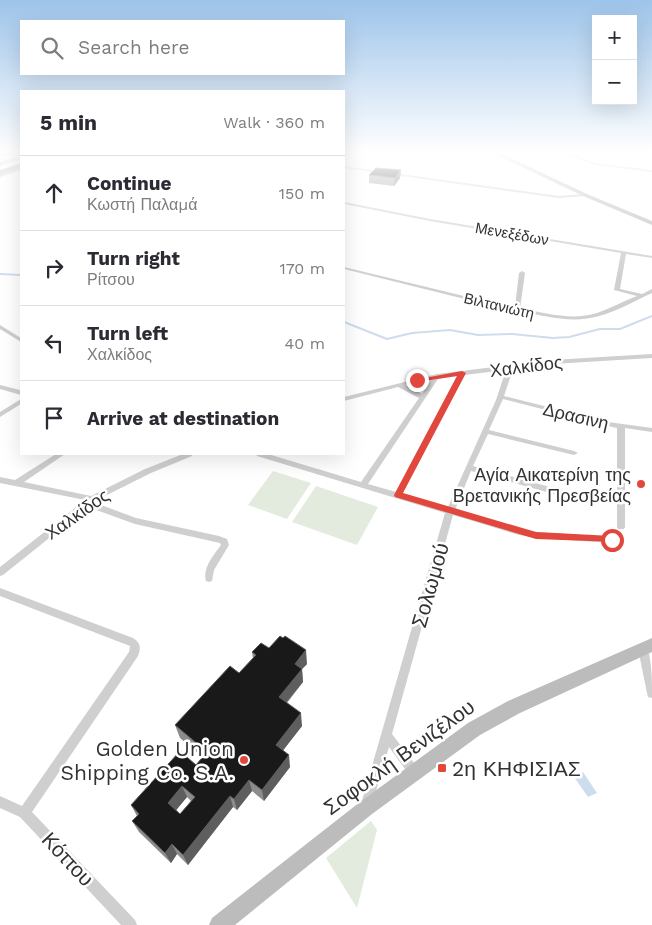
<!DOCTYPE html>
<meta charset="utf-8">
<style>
:root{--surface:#fff;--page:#f7f7f7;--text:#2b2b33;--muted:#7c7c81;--line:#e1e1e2}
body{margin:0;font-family:"Work Sans",sans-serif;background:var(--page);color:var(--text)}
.controls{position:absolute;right:15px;top:15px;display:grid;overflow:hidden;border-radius:0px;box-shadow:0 5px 20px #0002}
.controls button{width:45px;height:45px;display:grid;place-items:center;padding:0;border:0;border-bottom:1px solid var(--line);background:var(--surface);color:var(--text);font:25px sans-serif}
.stop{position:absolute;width:15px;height:15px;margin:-11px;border:4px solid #e1473c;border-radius:50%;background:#fff}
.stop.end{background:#e1473c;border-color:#fff;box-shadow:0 1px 5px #0008}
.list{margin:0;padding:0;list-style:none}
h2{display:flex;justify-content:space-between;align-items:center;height:65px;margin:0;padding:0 20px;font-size:21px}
h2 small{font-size:16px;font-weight:400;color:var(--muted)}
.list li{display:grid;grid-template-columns:32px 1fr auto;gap:15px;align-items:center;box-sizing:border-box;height:75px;padding:0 20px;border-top:1px solid var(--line)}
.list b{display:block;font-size:19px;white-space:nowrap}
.list p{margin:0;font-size:16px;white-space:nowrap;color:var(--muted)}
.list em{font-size:16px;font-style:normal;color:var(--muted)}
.icon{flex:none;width:28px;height:28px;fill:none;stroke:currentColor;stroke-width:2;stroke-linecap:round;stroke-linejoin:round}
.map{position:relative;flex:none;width:652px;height:925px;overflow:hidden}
.search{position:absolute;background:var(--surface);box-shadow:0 5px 20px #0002;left:20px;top:20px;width:325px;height:55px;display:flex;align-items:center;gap:12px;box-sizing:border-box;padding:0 18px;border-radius:0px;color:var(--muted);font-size:19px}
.panel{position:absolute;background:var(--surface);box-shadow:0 5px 20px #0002;left:20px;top:90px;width:325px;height:365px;border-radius:0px}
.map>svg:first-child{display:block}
</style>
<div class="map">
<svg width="652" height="925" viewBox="0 0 652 925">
<rect width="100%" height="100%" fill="#fff"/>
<g fill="#e3ebde">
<path d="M273,471L311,483L287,519L248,505Z"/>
<path d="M316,486L378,507L357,545L292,522Z"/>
<path d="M371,821L377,830L357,908L326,858Z"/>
</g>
<path fill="#cedded" d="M583,772L597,793L588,797L574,777Z"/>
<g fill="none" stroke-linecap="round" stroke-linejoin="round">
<g stroke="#cedded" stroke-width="2">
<path d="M0,274L21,275"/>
<path d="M344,322L387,339L412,333L450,330L478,335L512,334L553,338L569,337L600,329H620L652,316"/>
</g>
<g fill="#cfcfcf" fill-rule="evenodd">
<path d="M566,152H570V153L596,163L652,170V172L595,165L567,155Z"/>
<path d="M344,166L559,196L585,194L587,195L585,196L559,198L344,168Z"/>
<path d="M344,202L430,219L652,256V258L626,254L620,289L642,294L652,289V293C635,301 617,311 599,316C573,324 545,316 519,311L517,312L344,269V267L472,298L515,307L519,273L522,271L525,273L520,308C545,313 572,321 597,313C611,308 624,301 637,296L614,290L621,253L430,221L344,204Z"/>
<path d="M0,325L21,338V342L0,329Z"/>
<path d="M652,354V358L552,364L513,369L504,396L608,422L652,428V432L625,428V527L624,529H618L617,527V428L608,426L503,399L489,430L574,451L578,453L574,455L488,434L473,466L568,492L571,493L572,495L571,497L568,498L471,471L455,510L519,529L537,532L612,537L615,538L616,540L615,542L612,543L537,538L519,535L453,515L392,734L418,768L420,772L418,776L414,778L410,776L389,747L371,808L367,810L363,808L361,804L445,513L257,456L256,454H268L361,482L419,398L398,387L344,401V397L437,374L552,360ZM506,370L496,400L448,507L402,494L464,375ZM457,376L396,492L368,484L438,379ZM431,380L422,394L405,385Z"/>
<path d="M0,385L20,390L21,395L0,389Z"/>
<path d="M21,399V404L0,417V412Z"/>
<path d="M56,454H65L24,482L91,496L145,469L183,454H193L192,456L151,473L93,502L136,518L219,536L227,539L229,545L214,570L212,581L209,582L206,581C202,568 214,555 221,545L220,543L135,524L88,507L3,575L0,576V567L85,500L0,483V477L15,480Z"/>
<path d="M0,588L133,638C141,643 141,648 138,656L32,812L135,920L137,925H121L20,817L0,808V796L22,806L129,652L130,646L0,596Z"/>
<path d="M643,645L647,646C652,662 652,681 652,698L648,697L647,693L638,649L639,646Z"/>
</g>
<g fill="#bcbcbc" fill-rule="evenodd">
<path d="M0,152H21V154L0,156Z"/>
<path d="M491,152H498L587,194L652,221V225L583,196Z"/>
<path d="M21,155V159L0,166V162Z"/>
<path d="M21,166V170L0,177V173Z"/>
<path d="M652,638V652L520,713L480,735L372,814L235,925H209L212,918L360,802L468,723L508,701Z"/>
</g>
<path fill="#999" fill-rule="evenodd" d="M21,163V167L0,174V170Z"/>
</g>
<g fill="#8c8c8c" fill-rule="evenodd">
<path d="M401,170L400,178L394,186L369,183V175Z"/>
<path d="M269,648L307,664L302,669L303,682L287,703L302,726L283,750L290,767L264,801L252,791L237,810L233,807L188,865L177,854L171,863L139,832L132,821L137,816L131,805L196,765L202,757L180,738L175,725L239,673L253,658L252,652ZM187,797L191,801L180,814L176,810Z"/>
</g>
<g fill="#5e5e5e">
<path d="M401,170L400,178L394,186L395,178Z"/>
<path d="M306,650L307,664L302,669L303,682L280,710L279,697L295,664Z"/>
<path d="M301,713L302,726L278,757L276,745Z"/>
<path d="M289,755L290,767L264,801L262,790Z"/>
<path d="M249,780L252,791L237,810L234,799Z"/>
<path d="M182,786L187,797L173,814L168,803Z"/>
<path d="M230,796L233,807L188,865L183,855Z"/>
<path d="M172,844L177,854L171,863L165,853Z"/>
</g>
<g fill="#191919" stroke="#5e5e5e" fill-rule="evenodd">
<path d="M376,168L401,170L395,178L369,175Z"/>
<path d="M280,636L283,638L285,636L306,650L295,664L302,669L279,697L301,713L276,745L289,755L262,790L249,780L234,799L230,796L183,855L172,844L165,853L132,821L139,814L131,805L180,751L196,765L207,752L175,725L230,666L239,673L256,655L252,652L261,643L269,648ZM182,786L195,797L180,814L168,803Z"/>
</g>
<linearGradient id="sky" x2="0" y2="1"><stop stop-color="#9dc4ea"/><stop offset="0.54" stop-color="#fff"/><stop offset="1" stop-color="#fff" stop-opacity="0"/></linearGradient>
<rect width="652" height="281" fill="url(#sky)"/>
<path fill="#e1473c" d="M462,371L466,373L403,493L536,532L612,536L617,540L616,542L536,539L395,497L394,495L457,376L417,382L414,380Z"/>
<g fill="#e1473c" stroke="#fff" stroke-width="2">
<circle cx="641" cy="484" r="5"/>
<circle cx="244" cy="760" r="5"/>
<rect x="437" y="763" width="10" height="10" rx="2.5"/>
</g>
<g text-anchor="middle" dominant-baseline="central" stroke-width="5" stroke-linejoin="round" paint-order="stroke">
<g font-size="15" fill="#323232" stroke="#fff">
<text transform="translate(512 234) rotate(10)">Μενεξέδων</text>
<text transform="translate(499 306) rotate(13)">Βιλτανιώτη</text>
</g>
<g font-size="18" fill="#323232" stroke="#fff">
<text transform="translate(526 366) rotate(-7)">Χαλκίδος</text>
<text transform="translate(576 416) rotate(13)">Δρασινη</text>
<text transform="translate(77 514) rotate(-35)">Χαλκίδος</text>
</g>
<g font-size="18" fill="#323232" stroke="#fff" text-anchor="end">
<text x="631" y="474">Αγία Αικατερίνη της<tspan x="631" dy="21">Βρετανικής Πρεσβείας</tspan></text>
</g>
<g font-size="21" fill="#323232" stroke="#fff">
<text transform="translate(430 585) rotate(-74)">Σολωμού</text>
<text transform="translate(399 757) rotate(-36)">Σοφοκλή Βενιζέλου</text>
<text transform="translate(68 859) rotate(47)">Κόττου</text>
</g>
<g font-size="21" fill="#323232" stroke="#fff" text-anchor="end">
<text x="234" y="748">Golden Union<tspan x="234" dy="24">Shipping Co. S.A.</tspan></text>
<text x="452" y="768" text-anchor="start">2η ΚΗΦΙΣΙΑΣ</text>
</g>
</g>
</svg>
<div class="controls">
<button>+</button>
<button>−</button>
</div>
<div class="stop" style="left:612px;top:540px"></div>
<div class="stop end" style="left:417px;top:380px"></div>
<div class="search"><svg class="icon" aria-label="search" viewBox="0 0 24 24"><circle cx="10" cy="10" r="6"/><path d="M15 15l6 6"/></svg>Search here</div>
<section class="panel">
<h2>5 min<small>Walk · 360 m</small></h2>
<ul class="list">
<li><svg class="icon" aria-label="ahead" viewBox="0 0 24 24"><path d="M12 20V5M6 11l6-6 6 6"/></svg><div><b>Continue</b><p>Κωστή Παλαμά</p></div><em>150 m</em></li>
<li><svg class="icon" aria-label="right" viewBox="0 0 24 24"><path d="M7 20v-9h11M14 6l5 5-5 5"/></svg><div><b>Turn right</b><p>Ρίτσου</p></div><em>170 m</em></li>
<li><svg class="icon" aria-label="left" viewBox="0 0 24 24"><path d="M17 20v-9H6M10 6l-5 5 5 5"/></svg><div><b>Turn left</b><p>Χαλκίδος</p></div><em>40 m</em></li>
<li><svg class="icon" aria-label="arrive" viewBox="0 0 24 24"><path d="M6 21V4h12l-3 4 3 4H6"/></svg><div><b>Arrive at destination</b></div></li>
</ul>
</section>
</div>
